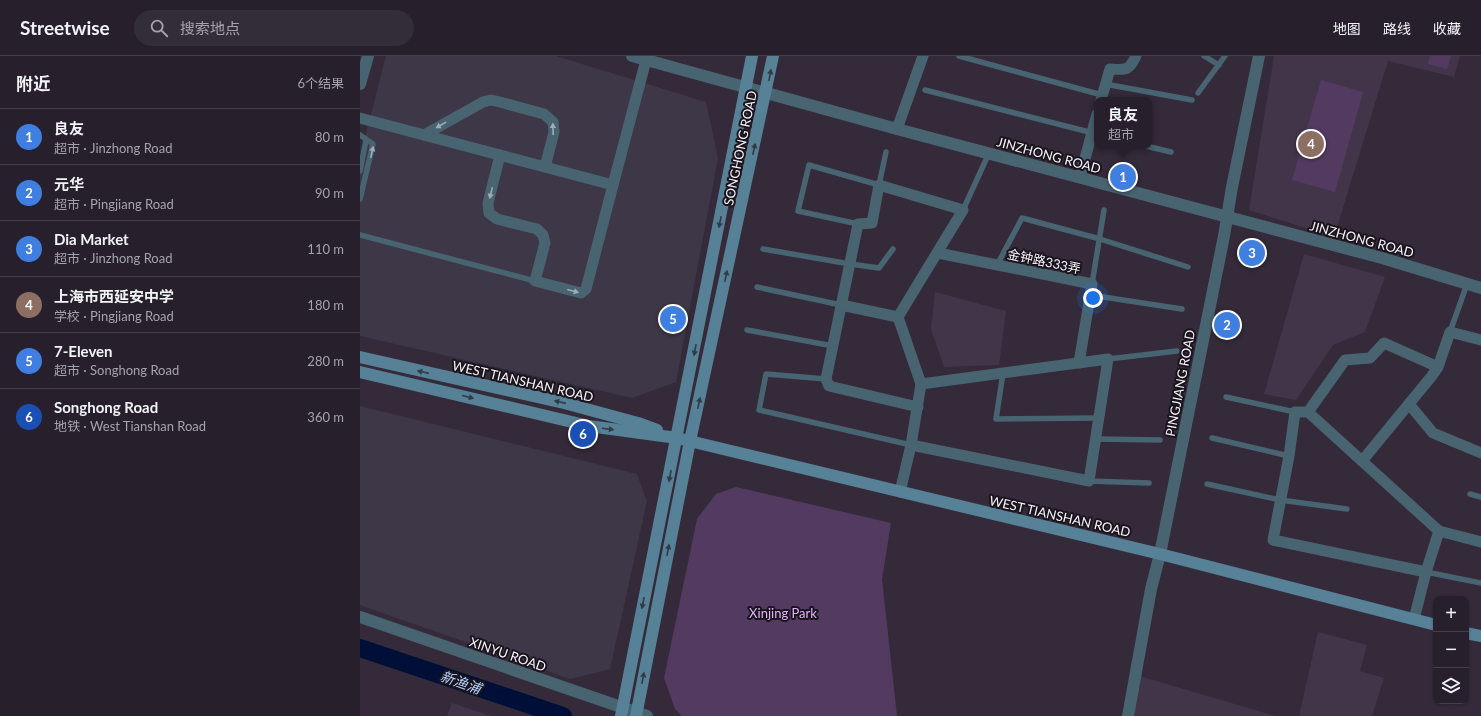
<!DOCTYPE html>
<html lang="zh">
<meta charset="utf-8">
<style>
:root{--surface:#27202c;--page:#332d38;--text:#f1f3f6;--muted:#a4a3a9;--line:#433e48;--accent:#8bbbb9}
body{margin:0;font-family:Lato,"Noto Sans SC",sans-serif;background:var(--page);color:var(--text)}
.controls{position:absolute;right:12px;bottom:12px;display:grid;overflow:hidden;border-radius:8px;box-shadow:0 1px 3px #0004}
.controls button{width:36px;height:36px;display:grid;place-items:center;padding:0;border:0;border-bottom:1px solid var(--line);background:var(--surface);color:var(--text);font:20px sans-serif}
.you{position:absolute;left:733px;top:242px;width:14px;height:14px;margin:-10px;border:3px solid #fff;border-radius:50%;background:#1a73e8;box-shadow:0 0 0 6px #1a73e833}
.badge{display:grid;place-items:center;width:26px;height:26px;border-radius:50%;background:var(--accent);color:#fff;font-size:13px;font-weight:700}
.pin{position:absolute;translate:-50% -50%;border:2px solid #fff;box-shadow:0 1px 4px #0006}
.popup{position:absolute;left:734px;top:41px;width:58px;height:52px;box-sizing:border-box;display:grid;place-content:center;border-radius:8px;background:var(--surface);filter:drop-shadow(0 1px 3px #0005);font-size:13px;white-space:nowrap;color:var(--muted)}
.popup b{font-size:15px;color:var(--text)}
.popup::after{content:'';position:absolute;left:50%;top:100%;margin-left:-8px;border:8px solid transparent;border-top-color:var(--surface)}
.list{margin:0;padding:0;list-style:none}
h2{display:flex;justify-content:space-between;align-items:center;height:52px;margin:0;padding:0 16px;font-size:17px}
h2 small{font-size:13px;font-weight:400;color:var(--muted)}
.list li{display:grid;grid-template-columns:26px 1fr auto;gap:12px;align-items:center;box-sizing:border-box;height:56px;padding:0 16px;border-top:1px solid var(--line)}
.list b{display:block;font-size:15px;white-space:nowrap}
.list p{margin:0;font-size:13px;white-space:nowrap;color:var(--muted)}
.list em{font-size:13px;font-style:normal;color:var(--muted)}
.icon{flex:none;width:22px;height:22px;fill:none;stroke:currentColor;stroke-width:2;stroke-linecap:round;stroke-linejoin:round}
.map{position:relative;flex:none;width:1121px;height:660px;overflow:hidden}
header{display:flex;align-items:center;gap:24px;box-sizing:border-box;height:56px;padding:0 20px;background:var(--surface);border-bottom:1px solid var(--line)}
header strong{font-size:19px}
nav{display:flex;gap:22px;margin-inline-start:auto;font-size:14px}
.search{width:280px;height:36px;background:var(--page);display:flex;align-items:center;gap:10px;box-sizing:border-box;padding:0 14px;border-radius:22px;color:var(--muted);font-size:15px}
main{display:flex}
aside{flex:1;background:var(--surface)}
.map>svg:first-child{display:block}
</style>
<header>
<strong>Streetwise</strong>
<div class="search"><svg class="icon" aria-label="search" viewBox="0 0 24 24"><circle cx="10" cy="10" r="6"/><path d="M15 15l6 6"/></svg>搜索地点</div>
<nav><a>地图</a><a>路线</a><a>收藏</a></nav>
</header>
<main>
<aside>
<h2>附近<small>6个结果</small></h2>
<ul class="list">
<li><span class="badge" style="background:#3f7fe0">1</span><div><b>良友</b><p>超市 · Jinzhong Road</p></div><em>80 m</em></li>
<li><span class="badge" style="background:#3f7fe0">2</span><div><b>元华</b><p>超市 · Pingjiang Road</p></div><em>90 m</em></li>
<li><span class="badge" style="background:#3f7fe0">3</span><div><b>Dia Market</b><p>超市 · Jinzhong Road</p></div><em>110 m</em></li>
<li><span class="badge" style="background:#8d6e63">4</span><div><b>上海市西延安中学</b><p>学校 · Pingjiang Road</p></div><em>180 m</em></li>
<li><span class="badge" style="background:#3f7fe0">5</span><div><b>7-Eleven</b><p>超市 · Songhong Road</p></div><em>280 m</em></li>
<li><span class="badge" style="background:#1a4fb4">6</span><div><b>Songhong Road</b><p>地铁 · West Tianshan Road</p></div><em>360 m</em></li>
</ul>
</aside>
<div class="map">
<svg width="1121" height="660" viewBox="0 0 1121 660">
<rect width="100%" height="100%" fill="#342a3a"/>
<g fill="#3d3748">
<path d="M26,0H196L346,46L358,102L316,326L272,342L0,280V100Z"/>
<path d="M0,350L277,418L287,445L250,613L210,623L0,549Z"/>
</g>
<g fill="#42354a">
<path d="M914,0H1100L1094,21L1028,5L974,181L889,154Z"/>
<path d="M944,198L1025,221L1005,276L973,289L936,344L904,338Z"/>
<path d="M575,236L646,255L639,309L584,311L571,273Z"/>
<path d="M958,576L1007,589L1000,615L1024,622L1012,660H939Z"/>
<path d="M776,619L915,660H770Z"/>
<path d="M92,647L131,660H87Z"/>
</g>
<g fill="#533a61">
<path d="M1070,0H1091L1087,13L1068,8Z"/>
<path d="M961,24L1003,36L975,136L932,124Z"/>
<path d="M376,431L531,467L522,523L537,660H322L315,653L304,622L337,463L356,438Z"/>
</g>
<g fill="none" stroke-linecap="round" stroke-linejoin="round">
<path stroke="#000f37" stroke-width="18" d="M0,592L203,660"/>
<g stroke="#496471" stroke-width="5.5">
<path d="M599,0L742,39"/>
<path d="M844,0L859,9"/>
<path d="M745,28L832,44"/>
<path d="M565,34L733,77"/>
<path d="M838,37L865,0"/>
<path d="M0,79L13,88L0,143"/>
<path d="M786,90L811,96"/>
<path d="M0,115L6,84"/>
<path d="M603,154L629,97"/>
<path d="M498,168L438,155L449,109L519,129L526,96"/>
<path d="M0,179L175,225"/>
<path d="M403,193L490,208L519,212L533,193"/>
<path d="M637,209L662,162L740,183L828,211"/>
<path d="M732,228L744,154"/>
<path d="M397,231L481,249"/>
<path d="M730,239L822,253"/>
<path d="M387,274L473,290"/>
<path d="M1090,276L1107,228"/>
<path d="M748,303L817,295"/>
<path d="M643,317L636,363L738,362"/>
<path d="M466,323L406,318L399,354L551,389"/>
<path d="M866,341L935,356"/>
<path d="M852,382L929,400"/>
<path d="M735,383L800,384"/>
<path d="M729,425L789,427"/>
<path d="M847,428L920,444L987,453"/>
<path d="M1110,438L1121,441"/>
<path d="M1066,516L1121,527"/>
</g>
<g stroke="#496471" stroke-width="11">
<path d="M741,44L750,13C766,14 769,15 776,0"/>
<path d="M0,62L253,129L286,4"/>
<path d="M537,73L563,0"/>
<path d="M64,79L123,46L131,44L140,46L184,58L193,66L194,76L185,111"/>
<path d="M140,99L128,147L129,157L137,163L177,173L183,179L185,187L175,225L221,237L226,233L253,129"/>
<path d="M720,121L737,58"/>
<path d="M578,197L732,228L719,307"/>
<path d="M481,249L538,261L561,328L551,389L540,436"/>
<path d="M538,261L603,154L519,129L512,167L498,168L466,323L469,330L558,351"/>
<path d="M1049,348L1073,377L1121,397"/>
<path d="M948,356L985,304L1010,302L1024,287L1078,311"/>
<path d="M551,389L729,425L748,303L561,328"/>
<path d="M1002,405L1071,321L1078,311L1090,276L1121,284"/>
<path d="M1066,516L913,484L929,400L935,356H948L1079,475L1121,486"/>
<path d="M1054,563L1066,516L1079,475"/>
</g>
<g stroke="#496471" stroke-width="12">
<path d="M272,0L537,73L1022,202L1121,232"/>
<path d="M0,28L8,0"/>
<path d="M0,561L287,660"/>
<path d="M768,660L791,533L800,498L864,180L872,131L899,0"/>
</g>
<g stroke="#568196" stroke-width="12">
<path d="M0,301L204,347L278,367L297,374"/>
<path d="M0,316L229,370L317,382L800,498L1076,569"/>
<path d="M1106,577L1121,580"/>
<path d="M261,660L392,0"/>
<path d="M276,660L330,385L413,0"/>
</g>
</g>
<defs><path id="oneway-solid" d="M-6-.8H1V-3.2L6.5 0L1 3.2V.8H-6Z"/></defs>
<g fill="#2f3b47">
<use href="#oneway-solid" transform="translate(410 19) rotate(-79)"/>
<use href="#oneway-solid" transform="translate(394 93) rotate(-78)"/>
<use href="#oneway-solid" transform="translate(360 166) rotate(101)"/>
<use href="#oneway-solid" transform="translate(366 220) rotate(-78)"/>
<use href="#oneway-solid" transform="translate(335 294) rotate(101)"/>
<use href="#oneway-solid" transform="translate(63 316) rotate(-167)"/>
<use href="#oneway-solid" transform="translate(108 341) rotate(14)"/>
<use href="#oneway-solid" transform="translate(200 346) rotate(-167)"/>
<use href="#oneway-solid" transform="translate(339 347) rotate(-78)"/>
<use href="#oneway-solid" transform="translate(248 373) rotate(7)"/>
<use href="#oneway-solid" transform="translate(310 420) rotate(101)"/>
<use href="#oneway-solid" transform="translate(308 494) rotate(-79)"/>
<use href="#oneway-solid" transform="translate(283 547) rotate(101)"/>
<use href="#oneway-solid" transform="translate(283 622) rotate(-79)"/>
</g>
<g fill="#a0abb6">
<use href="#oneway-solid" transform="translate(81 69) rotate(151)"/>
<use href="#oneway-solid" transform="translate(193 73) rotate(-92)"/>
<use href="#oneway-solid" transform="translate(12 96) rotate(-78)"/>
<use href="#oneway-solid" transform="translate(131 137) rotate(104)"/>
<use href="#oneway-solid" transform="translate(213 235) rotate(15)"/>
</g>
<g text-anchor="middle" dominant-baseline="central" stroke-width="4" stroke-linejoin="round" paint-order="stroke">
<g font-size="13" fill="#f8f2fc" stroke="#1a151c">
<text transform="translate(380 92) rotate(-78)">SONGHONG ROAD</text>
<text transform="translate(689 99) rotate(15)">JINZHONG ROAD</text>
<text transform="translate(1002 183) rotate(15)">JINZHONG ROAD</text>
<text transform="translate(684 205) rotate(12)">金钟路333弄</text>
<text transform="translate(163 325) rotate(13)">WEST TIANSHAN ROAD</text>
<text transform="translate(820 327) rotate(-79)">PINGJIANG ROAD</text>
<text transform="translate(700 460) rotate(13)">WEST TIANSHAN ROAD</text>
<text transform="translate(148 598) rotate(19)">XINYU ROAD</text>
</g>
<g font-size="13" fill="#e2b2fd" stroke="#1a151c">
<text x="423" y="557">Xinjing Park</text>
</g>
<g font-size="14" font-style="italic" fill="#b5d1fd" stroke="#1a151c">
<text transform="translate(101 626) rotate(19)">新渔浦</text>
</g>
</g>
</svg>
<div class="controls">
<button>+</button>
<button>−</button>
<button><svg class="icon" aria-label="layers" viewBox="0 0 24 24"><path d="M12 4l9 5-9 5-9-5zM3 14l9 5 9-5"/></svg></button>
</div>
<div class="you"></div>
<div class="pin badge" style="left:763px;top:121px;background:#3f7fe0">1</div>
<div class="popup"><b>良友</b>超市</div>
<div class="pin badge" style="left:867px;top:269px;background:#3f7fe0">2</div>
<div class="pin badge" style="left:892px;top:197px;background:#3f7fe0">3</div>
<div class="pin badge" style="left:951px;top:88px;background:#8d6e63">4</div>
<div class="pin badge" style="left:313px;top:263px;background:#3f7fe0">5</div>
<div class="pin badge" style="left:223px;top:378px;background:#1a4fb4">6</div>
</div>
</main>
